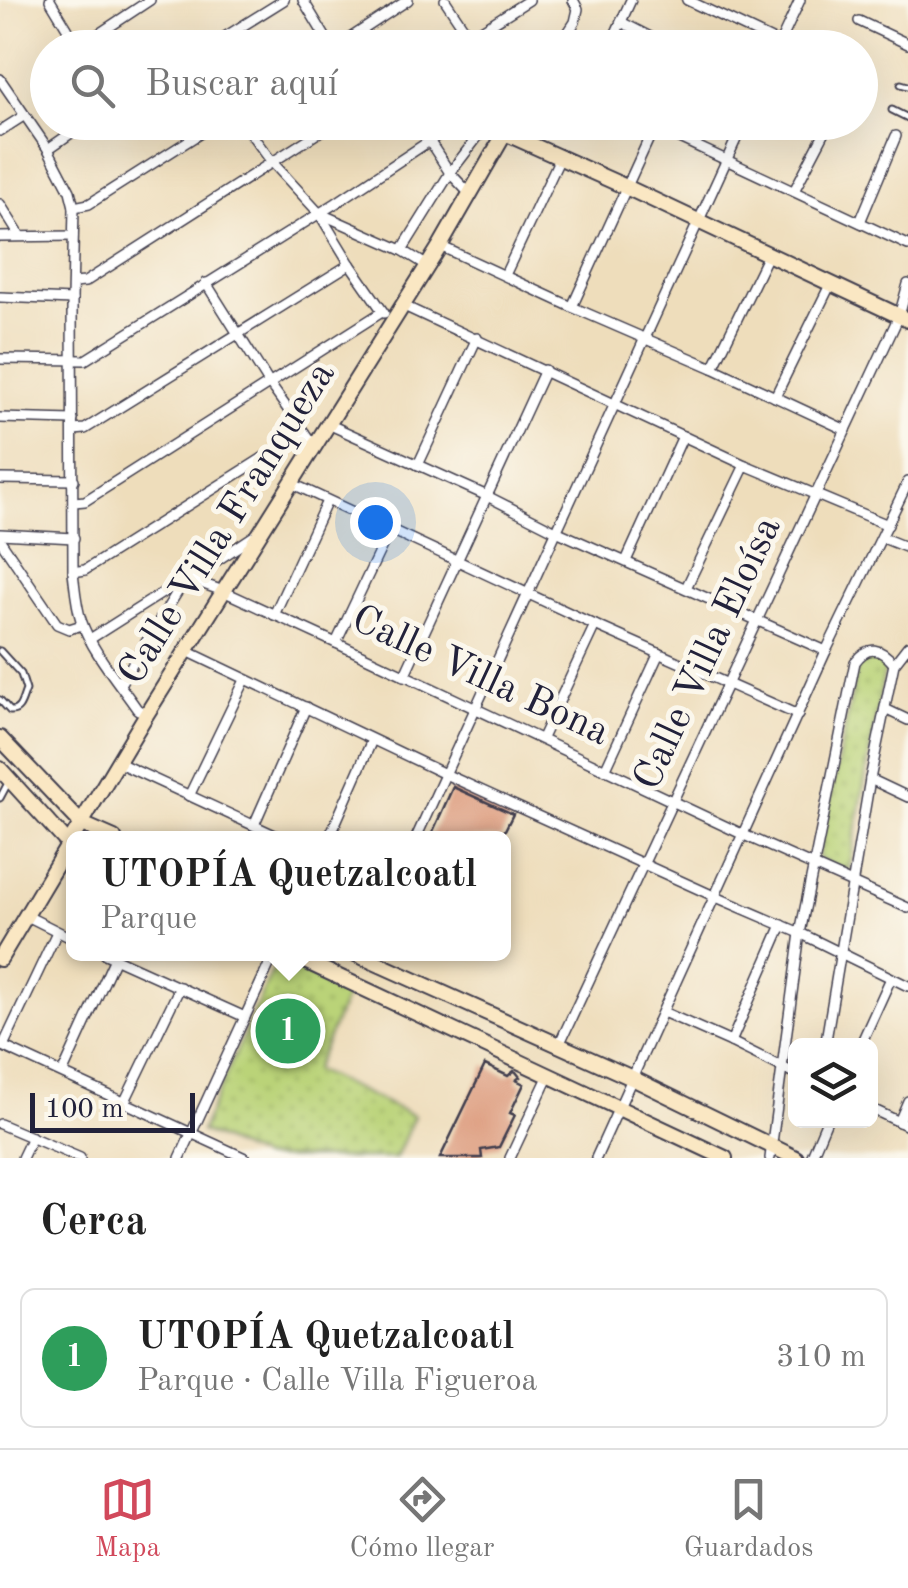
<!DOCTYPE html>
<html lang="es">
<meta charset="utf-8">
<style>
:root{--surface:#fff;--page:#f6f6f6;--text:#222;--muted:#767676;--line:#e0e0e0;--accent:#d1495b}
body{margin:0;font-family:"Old Standard TT",serif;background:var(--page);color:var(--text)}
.controls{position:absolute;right:30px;bottom:30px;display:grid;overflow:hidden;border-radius:15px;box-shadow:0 10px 40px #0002}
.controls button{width:90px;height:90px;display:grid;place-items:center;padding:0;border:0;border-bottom:2px solid var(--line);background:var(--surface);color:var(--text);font:50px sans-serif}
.scale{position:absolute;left:30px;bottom:25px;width:165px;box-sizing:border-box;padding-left:10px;border:5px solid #22223b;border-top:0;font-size:28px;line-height:35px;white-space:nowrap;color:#22223b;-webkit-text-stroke:8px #fbf7ec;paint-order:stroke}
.you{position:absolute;left:375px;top:522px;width:35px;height:35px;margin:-25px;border:8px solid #fff;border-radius:50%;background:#1a73e8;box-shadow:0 0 0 15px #1a73e833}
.badge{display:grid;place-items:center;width:65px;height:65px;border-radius:50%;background:var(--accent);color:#fff;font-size:32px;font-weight:700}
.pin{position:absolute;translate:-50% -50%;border:5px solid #fff;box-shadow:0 2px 10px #0006}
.popup{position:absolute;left:66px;top:831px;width:445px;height:130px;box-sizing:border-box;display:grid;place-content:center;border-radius:15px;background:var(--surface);filter:drop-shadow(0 2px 8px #0005);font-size:32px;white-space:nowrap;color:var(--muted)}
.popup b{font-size:38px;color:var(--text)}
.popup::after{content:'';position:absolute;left:50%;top:100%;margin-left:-20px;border:20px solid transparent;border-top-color:var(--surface)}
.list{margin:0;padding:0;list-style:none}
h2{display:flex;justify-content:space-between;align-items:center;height:130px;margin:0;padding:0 40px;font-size:42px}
h2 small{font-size:32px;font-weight:400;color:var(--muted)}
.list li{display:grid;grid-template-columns:65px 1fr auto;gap:30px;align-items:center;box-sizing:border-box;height:140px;margin:0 20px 20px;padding:0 20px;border:2px solid var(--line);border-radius:15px}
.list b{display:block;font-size:38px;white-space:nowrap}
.list p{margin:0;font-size:32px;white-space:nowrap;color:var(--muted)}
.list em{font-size:32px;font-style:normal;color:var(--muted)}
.icon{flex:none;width:55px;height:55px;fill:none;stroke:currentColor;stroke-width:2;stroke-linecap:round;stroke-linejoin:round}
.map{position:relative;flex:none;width:908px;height:1158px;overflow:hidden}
.search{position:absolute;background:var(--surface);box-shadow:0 10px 40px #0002;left:30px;right:30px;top:30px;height:110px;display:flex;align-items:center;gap:25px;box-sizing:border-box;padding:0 35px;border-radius:55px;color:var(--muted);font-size:38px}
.sheet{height:290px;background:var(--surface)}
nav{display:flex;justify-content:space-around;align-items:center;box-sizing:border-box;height:140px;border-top:2px solid var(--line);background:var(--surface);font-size:28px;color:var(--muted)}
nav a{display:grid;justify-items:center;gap:5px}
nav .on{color:var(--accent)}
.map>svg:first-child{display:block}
</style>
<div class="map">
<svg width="908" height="1158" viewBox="0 0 908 1158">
<defs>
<pattern id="park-dots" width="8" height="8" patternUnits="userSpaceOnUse" patternTransform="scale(2.5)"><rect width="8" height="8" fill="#bad378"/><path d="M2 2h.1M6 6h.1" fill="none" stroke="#a0b569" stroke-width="1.8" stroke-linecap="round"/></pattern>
</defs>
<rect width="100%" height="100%" fill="#fbf7ec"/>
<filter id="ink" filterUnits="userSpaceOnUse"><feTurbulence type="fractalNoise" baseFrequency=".01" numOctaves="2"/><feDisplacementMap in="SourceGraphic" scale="20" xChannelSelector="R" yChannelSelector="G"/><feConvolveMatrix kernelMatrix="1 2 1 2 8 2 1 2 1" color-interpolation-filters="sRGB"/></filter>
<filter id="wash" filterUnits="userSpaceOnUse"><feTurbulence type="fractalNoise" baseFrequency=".0048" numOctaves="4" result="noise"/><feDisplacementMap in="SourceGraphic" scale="40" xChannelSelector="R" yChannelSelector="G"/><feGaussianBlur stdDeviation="2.25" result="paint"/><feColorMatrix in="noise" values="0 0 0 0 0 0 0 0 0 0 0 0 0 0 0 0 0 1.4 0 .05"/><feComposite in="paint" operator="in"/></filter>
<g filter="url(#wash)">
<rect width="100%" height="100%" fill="#edb"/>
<g fill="url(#park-dots)" stroke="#6e7a5a" stroke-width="2.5">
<path d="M872,655L880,657L885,666L849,871L818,859L858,664L864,657Z"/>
<path d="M277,960L348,992L314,1070L414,1116L396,1158H262L201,1131Z"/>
</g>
<g id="blocks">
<g fill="#dc997a">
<path d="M453,787L513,814L501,838H430Z"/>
<path d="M485,1065L508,1076L514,1071L516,1072L520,1077L516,1080L524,1084L510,1113L515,1115L499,1147L481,1150L482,1158H440Z"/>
</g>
</g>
</g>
<g filter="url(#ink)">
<use href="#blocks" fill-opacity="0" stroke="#413e4e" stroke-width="2.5"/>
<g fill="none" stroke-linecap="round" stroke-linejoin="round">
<defs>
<g id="lane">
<path d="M901,84L908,86"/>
<path d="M892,110L908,118"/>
<path d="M0,651L21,674L26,690C22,699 21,712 10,711L0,700"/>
<path d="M0,798L8,783"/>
</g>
<g id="street">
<path d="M50,0L79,48"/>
<path d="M303,0L332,48"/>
<path d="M445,0L477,48"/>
<path d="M687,0L780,44"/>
<path d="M859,21L908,44"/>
<path d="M621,22L672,48"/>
<path d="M779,45L800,0"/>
<path d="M79,47L150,0"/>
<path d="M207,48L284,0"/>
<path d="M335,48L408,0"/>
<path d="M453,48L529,0"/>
<path d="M558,48L575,22L578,9L573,0"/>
<path d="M609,48L631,0"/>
<path d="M0,79L48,149L70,191L74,207L72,300L73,572C75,588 76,605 81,620C91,650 119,683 137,709L146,715"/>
<path d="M242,122L272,162L319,213L350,264L384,313"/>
<path d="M417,122L450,173L469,193"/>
<path d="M645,122L908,245"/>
<path d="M0,131L25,115"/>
<path d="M48,149L87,122"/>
<path d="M794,191L830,122"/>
<path d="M0,204L20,236"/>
<path d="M74,207L89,204L218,122"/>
<path d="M319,213L402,250L428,266"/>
<path d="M860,222L896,136"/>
<path d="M0,237L73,236"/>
<path d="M440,246L572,307L713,368L846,430"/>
<path d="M402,250L450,173L489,122"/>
<path d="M505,275L560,158"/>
<path d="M73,283L85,282L335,122"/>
<path d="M206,283L269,383L314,446"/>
<path d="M0,297L72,300"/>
<path d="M404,306L745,465L888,525"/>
<path d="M572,307L656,123"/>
<path d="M0,359L85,360L336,203L458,122"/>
<path d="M713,368L768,255"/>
<path d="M775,397L830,285"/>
<path d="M0,418L73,420"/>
<path d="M328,424L485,495L556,531L826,651"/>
<path d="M74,430L85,429L350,264"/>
<path d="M418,465L477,338"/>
<path d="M0,479L74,480"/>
<path d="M293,484L595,625L798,715"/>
<path d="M74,502L85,501L382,312"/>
<path d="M0,534L74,538"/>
<path d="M883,538L908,548"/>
<path d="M0,540L57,624L69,629L82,625"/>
<path d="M626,561L683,436"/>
<path d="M73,572L85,570L304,432"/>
<path d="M190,579L223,591L336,643L744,835L908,908"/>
<path d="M686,588L745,465"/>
<path d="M274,615L327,501"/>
<path d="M90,639L175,585L183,583L257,534"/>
<path d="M336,643L390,529"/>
<path d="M187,651L445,774L716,897L800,933L908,986"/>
<path d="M404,676L545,370"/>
<path d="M120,684L183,583"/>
<path d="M885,709L908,720"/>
<path d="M542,738L595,625"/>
<path d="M119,763L281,838"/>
<path d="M606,768L659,653"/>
<path d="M870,779L908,797"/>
<path d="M189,796L245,680"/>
<path d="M254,825L306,707"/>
<path d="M329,838L372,740"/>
<path d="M416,838L744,122"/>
<path d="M25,915L73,939"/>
<path d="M105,954L245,1017"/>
<path d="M663,1012L731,1042L796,1074"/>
<path d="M731,1042L782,925"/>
<path d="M0,1045L245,1158"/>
<path d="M3,1046L57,932"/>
<path d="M825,1046L870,779L894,664L908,646"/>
<path d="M860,1046L891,978"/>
<path d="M558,1047L899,316L908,284"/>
<path d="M63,1072L115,958"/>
<path d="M125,1101L180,987"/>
<path d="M870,1108L908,1126"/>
<path d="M899,1122L908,1101"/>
<path d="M0,1124L80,1158"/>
<path d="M22,1158L32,1137"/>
<path d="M180,1158L274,954"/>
<path d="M510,1158L549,1075"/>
<path d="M596,1158L826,651L908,482"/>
<path d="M770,1158L800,933L855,662C868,644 881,648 894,664"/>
<path d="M811,1158L827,1120"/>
</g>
<g id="secondary">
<path d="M0,738L82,824L114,838"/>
<path d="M0,769L73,849"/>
<path d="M290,954L725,1158"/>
<path d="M356,954L632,1078L796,1158"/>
<path d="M0,959L146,715L440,246L505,133L626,187L908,320"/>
</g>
</defs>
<use href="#lane" stroke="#413e4e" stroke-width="9"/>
<use href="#street" stroke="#413e4e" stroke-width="12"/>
<use href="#secondary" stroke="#413e4e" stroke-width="18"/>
<use href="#lane" stroke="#fff" stroke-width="5"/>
<use href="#street" stroke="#fff" stroke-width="9"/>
<use href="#secondary" stroke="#fae7c3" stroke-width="14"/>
</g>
</g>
<g text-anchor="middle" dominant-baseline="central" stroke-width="10" stroke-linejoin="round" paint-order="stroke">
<g font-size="40" fill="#22223b" stroke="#fbf7ec">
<text transform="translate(228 524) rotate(-58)">Calle Villa Franqueza</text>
<text transform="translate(709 654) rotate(-65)">Calle Villa Eloísa</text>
<text transform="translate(480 677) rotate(25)">Calle Villa Bona</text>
</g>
</g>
</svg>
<div class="controls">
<button><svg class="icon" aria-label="layers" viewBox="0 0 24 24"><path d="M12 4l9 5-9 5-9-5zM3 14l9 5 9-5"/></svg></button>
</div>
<div class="scale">100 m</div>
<div class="you"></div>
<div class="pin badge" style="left:288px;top:1031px;background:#2e9e5b">1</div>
<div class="popup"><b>UTOPÍA Quetzalcoatl</b>Parque</div>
<div class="search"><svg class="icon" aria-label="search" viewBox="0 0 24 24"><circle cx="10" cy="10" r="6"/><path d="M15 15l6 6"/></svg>Buscar aquí</div>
</div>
<section class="sheet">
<h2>Cerca<small></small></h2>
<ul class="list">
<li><span class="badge" style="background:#2e9e5b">1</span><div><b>UTOPÍA Quetzalcoatl</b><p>Parque · Calle Villa Figueroa</p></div><em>310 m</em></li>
</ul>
</section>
<nav>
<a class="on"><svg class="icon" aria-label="map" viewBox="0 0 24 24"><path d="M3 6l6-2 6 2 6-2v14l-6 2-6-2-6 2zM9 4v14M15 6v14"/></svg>Mapa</a>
<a><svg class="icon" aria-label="directions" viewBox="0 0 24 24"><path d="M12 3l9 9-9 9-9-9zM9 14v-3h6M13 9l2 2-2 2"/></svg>Cómo llegar</a>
<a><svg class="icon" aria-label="saved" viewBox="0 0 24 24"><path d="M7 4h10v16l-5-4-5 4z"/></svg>Guardados</a>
</nav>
